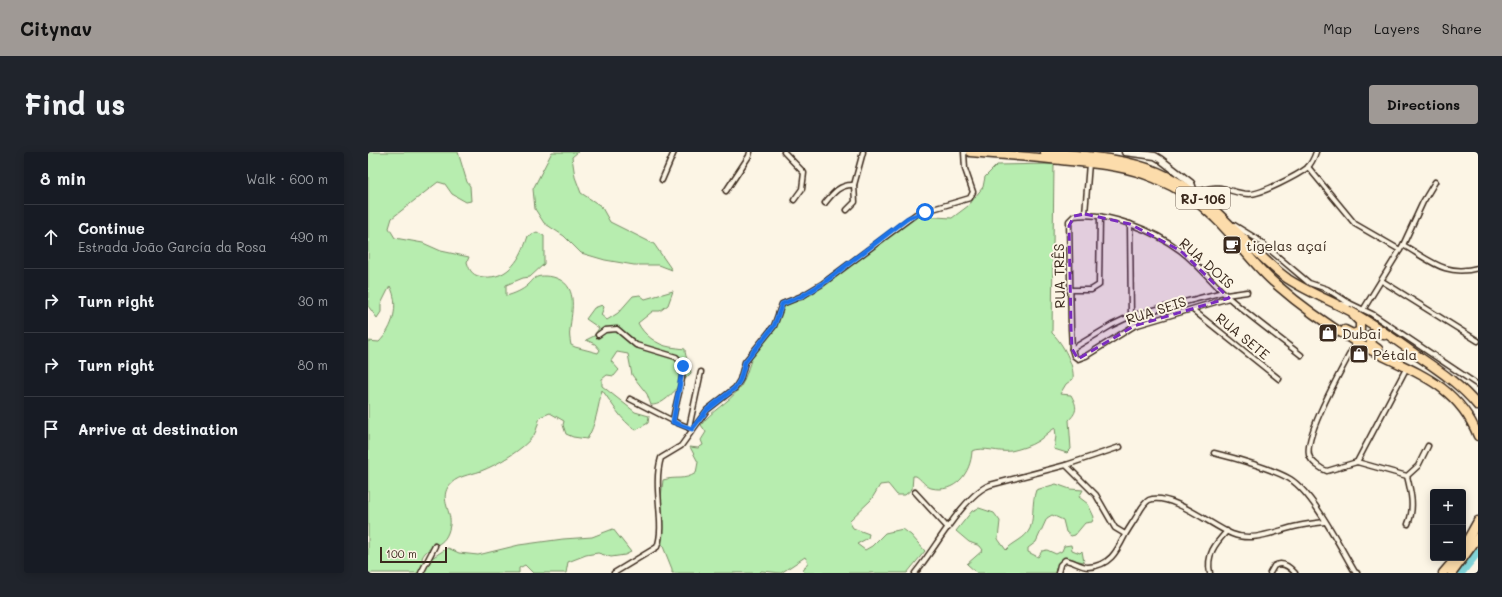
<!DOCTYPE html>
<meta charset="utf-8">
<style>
:root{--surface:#171b24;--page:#20242c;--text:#f1f3f6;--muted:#9ea1a6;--line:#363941;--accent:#9f9995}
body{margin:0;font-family:Mali,sans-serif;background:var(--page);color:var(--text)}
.controls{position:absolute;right:12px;bottom:12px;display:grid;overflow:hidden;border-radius:4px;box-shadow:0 2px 10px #0003}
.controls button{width:36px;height:36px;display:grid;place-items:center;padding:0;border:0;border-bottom:1px solid var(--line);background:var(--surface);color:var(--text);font:20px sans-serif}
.scale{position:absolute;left:12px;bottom:10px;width:67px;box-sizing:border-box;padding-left:4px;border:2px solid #3b2a1e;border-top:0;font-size:11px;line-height:14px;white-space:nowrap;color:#3b2a1e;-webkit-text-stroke:3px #fcf5e5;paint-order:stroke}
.stop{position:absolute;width:12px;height:12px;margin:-9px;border:3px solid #1a73e8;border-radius:50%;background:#fff}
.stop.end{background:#1a73e8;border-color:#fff;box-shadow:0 1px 4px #0008}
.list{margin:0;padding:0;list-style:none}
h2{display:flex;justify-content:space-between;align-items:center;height:52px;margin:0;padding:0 16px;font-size:17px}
h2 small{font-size:13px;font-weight:400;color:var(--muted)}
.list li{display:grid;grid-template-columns:26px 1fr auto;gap:12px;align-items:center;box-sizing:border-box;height:64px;padding:0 16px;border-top:1px solid var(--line)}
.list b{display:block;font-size:15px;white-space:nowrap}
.list p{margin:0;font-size:13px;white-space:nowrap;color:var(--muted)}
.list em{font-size:13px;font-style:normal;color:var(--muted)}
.icon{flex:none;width:22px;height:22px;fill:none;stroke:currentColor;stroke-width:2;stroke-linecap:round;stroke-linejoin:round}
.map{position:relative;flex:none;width:1110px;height:421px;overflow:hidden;border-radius:4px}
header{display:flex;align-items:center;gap:24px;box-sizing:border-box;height:56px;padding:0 20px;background:var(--accent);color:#111}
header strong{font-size:19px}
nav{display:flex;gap:22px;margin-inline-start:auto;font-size:14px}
.intro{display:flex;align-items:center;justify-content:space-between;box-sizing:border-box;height:96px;padding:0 24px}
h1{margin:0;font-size:28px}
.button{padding:10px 18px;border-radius:4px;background:var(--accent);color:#111;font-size:14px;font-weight:700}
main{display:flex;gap:24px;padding:0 24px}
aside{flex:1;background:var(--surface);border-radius:4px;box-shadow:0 2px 10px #0003}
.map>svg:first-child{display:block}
</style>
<header>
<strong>Citynav</strong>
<nav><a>Map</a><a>Layers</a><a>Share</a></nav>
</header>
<div class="intro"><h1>Find us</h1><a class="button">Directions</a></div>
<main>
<aside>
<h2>8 min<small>Walk · 600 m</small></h2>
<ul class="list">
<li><svg class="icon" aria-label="ahead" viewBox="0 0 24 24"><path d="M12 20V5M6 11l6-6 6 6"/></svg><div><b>Continue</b><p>Estrada João García da Rosa</p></div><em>490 m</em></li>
<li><svg class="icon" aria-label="right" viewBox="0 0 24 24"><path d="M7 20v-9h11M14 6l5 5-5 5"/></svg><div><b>Turn right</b></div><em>30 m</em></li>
<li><svg class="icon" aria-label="right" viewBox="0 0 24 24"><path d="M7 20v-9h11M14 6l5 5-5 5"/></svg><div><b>Turn right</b></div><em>80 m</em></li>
<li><svg class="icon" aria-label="arrive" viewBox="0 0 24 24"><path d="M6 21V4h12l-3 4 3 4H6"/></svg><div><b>Arrive at destination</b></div></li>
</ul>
</aside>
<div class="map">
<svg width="1110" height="421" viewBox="0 0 1110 421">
<rect width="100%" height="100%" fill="#fcf5e5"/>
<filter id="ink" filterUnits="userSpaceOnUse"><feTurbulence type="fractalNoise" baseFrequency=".025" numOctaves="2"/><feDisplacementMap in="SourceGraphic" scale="8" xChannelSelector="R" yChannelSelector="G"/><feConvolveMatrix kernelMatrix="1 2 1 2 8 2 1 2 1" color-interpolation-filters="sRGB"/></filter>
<g filter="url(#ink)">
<g fill="#b7edaf" stroke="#798c66">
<path d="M0,0H90L99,30L102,34L103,49L98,50L84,42L77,32L70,30L24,66L21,76L27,86L55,91L73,99L101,105L99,110C102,120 105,124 116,125C141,127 153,106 160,84L169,80L176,84V112L162,125L155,126L138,133V144C146,142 155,138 160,133C163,131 164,128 167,126C172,123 179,124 185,125C211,132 204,157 202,177C201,182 202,188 203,193L207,195L230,201L232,198L227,192L218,188L226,184L231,176L218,167L226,156L234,153L236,155L233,163L239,168L250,161L265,144L272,143L277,147L305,139L300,153L292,159H285L270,171C275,182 289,193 302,195C307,196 312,196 317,197C317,206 322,212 323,221C312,231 298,254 283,253L279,242L264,223L260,202L249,200L243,209L251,218L246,224L239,223L234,227V234L267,260L281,264L280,271L268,278C252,268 245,252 234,238C230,254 228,273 219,287L205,285L198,282L195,273L196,269L182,261L172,265C170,271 169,278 166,283C156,297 129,313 113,319C102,323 87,324 80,335C72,348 84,360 82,373C78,398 61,390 54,406L55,410C64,407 72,400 80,396L91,401L110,403L151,393L195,387L224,385L245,377L263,400L257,403L243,405L230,401L218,403L200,410L198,421H165L157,413L151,416V421H53L52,419L50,421H0V189L11,190C25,176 32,153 22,134L13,152V160L9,166L0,154Z"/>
<path d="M184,0H210L204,5L207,25L213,41L233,54L242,70L286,92L304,118L291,113H266L237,108L213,101L196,84L176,71L167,57L165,37Z"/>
<path d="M686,12L684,181C694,190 707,214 705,227L698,232L692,242L703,243C709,254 710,259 701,268L703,297L699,301L686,297L688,284L687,276C680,280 676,285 670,289C662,294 652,297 643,299C630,301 617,294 604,299C603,321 587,342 563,336C557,334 553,327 548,324H545L544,337L537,343H529L520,332L512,333L503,348L481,369L485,376L501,382L500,386L489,392L497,398L504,394L517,381L535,377L543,383L557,399L539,421H437L435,419L440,410L437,405L413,421L393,419L392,421H304V417L294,392L292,354L295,328C308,324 316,329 328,321L330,310L322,295L330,296L335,293L333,288L338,280L333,273C343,259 360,251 371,237C377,230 381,212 385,203C394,184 411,182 412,156L421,149L434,148L469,124L515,86L543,67L550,64L584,66L600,54L615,35L617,25L629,13Z"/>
<path d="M688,332L702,337L715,338L711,345L720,352L726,365L724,370L717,371L707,383L703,384L698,380L695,368L684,363L679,366L668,390L660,396V400L670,405L674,399L679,398L688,402L694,399L696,394L703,393L704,398L712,401L714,399L716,410L706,408L693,412L691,421H609L599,412L615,398L612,394L601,390L588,379L604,359L611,356L626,361L632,369L630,387L638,398C644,391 654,388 660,380C667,371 663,351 668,338Z"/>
</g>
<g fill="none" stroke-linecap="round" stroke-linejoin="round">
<path stroke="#82d4d8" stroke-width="8" d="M1093,421L1110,400"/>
<defs>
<g id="street">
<path d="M416,0L436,21L434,37L426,48"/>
<path d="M940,15L987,72L1032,98"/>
<path d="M294,28L306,0"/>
<path d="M358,39L381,4L382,0"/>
<path d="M833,44L836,38C852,31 865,42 881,42C892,43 930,23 939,16C944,11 946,6 948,0"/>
<path d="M457,51C465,41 472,32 486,33"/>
<path d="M479,58L487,50L486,33L495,0"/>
<path d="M717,62L721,11"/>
<path d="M762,72L763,164L766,174"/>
<path d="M866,73L889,87L941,131L959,137L981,151"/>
<path d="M1035,93C1062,108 1077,125 1110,116"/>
<path d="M1014,129L1110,189"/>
<path d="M701,138H723L731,133L732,64"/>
<path d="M858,143L879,140"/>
<path d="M861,146L766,174L718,204L710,207L706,204L704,197L703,176L701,69L706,64C739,59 787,79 813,99C831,113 845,131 861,146C884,166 909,184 933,203"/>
<path d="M973,152L980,153L981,151L1004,162L1110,233"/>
<path d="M825,158L911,227"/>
<path d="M995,158L1035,93L1055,50L1067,30"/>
<path d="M230,183L237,178L249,177L268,193L308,205L313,210C319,223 306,253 305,269"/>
<path d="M988,190C977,212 936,282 941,303C943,310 953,317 959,319L989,310L1039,324L1050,314L1060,294"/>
<path d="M704,197L744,173L763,164L855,140"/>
<path d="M262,247L305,269L324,277"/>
<path d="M321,276L333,220"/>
<path d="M846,301C867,306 905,317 922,327C946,342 972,395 987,420L989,421"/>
<path d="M989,310L1039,215"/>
<path d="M698,313L728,343L747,376L757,382"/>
<path d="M1039,324C1043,340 1047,356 1040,372"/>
<path d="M547,340L580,376"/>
<path d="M53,421L67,394"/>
<path d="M246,421L289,395C298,373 284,335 293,306L313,294L339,258L367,236L372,228L377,210L406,174L414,152L434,144L454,132L548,62L602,46L605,40L597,17L596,0"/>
<path d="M547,421C566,399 596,342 622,333L698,313L752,295"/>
<path d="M690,421L692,413L697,408C705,409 713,415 720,415C742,414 749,399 757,383C761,376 766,369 770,362C773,357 776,351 781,348C803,340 844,374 864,382C886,391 909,378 930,374C939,372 948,371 957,370"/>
<path d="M842,421C838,403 847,392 859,379"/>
<path d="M902,421L906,414C914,409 921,414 927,421"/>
</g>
<path id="secondary" d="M757,0L787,4L792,7L823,31L826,40"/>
<g id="highway">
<path d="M602,0C635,3 669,5 702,9C731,12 759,14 786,26C808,35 829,48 847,66C869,87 885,113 909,133C933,154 960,173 988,190C1036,218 1087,226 1110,284"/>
<path d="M677,0C715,4 754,5 790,20C848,45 872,92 920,127C940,140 961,148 982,159C1006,172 1028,188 1050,204C1072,219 1093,233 1110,254"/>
<path d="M977,178L985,182L992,179V170L986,164"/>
<path d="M1010,197L1003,192L1002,183L1008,180L1016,183"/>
<path d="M1095,396L1110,369"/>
<path d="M1095,406L1110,385"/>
<path d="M1075,421L1088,406"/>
<path d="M1084,421L1095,406"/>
</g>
</defs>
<use href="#street" stroke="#3b2a1e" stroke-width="7"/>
<use href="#secondary" stroke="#3b2a1e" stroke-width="9"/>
<use href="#highway" stroke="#3b2a1e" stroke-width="11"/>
<use href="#street" stroke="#fcf5e5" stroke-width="4"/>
<use href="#secondary" stroke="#fcf5e5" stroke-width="6"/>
<use href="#highway" stroke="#fcdcab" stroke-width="8"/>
</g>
</g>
<g fill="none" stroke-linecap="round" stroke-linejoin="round" filter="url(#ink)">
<path stroke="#1a73e8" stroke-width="5" d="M315,214L305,270L324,277L339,258L367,236L372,228L377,210L406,174L414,152L434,144L454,132L540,66L557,60"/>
</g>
<path fill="#7b2cbf" fill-opacity="0.2" stroke="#7b2cbf" stroke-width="3" stroke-dasharray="8 5" stroke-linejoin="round" d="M717,62L762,72L813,99L861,146L766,174L710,207L704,197L703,176L701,74L706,64Z"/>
<defs>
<symbol id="cafe-square" viewBox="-11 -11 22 22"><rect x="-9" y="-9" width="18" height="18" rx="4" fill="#3b2a1e" stroke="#fcf5e5"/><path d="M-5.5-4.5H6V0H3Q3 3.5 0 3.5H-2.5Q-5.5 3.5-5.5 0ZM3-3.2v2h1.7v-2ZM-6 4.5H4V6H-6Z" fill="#fff"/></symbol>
<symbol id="shop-square" viewBox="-11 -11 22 22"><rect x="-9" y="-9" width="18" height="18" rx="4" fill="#3b2a1e" stroke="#fcf5e5"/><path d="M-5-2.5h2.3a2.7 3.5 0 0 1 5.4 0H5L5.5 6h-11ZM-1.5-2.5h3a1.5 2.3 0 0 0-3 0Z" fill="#fff"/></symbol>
</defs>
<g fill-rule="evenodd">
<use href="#cafe-square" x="853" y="82" width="22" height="22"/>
<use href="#shop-square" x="949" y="170" width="22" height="22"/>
<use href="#shop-square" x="980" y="191" width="22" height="22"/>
</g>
<g text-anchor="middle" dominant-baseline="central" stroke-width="4" stroke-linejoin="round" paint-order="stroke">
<rect fill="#fcf5e5" stroke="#75675a" stroke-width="1" x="808" y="35" width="54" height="22" rx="3"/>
<g font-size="13" font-weight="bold" fill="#3b2a1e">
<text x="835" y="46">RJ-106</text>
</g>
<g font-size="14" fill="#3b2a1e" stroke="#fcf5e5" text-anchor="start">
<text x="878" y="93">tigelas açaí</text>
<text x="974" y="181">Dubai</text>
<text x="1005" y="202">Pétala</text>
</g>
<g font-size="14" fill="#3b2a1e" stroke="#fcf5e5">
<text transform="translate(839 111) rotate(42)">RUA DOIS</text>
<text transform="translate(691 124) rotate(-91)">RUA TRÊS</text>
<text transform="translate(788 158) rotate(-18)">RUA SEIS</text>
<text transform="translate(875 184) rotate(39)">RUA SETE</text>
</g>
</g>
</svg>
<div class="controls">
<button>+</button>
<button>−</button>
</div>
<div class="scale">100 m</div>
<div class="stop" style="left:557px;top:60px"></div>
<div class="stop end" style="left:315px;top:214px"></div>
</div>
</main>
